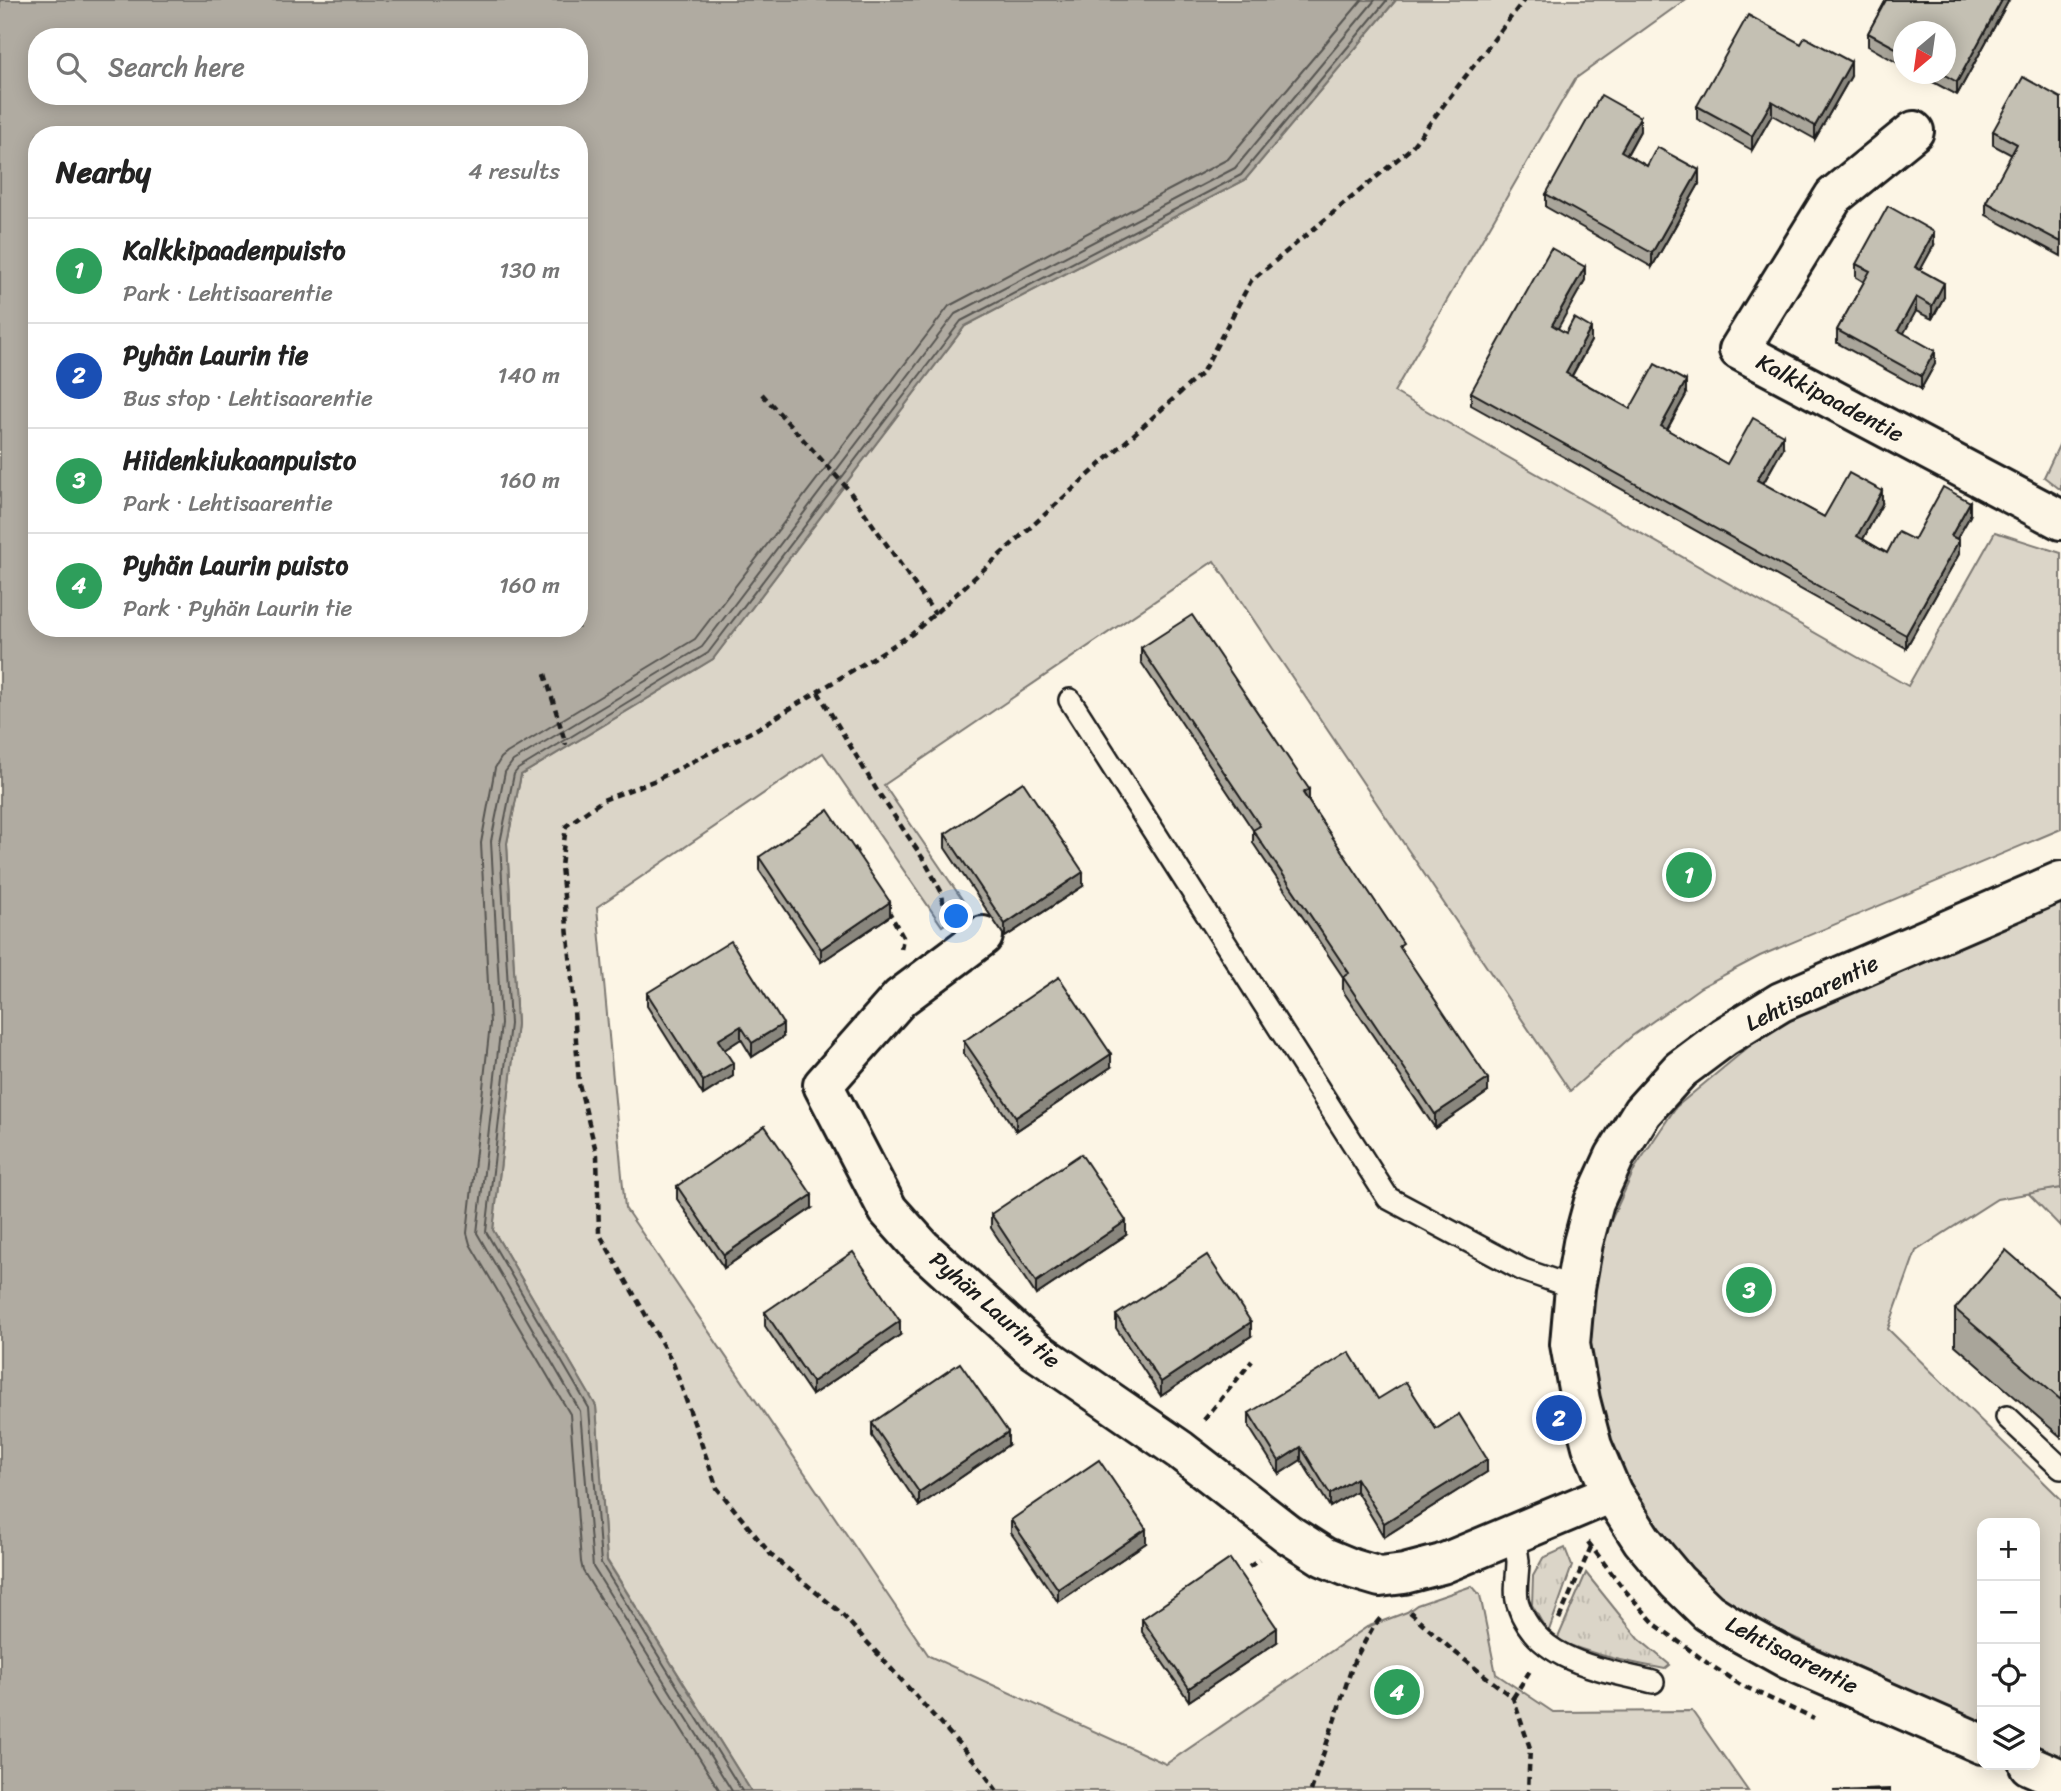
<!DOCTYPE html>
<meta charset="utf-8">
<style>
:root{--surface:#fff;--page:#f2f2f2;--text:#222;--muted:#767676;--line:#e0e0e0;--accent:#d1495b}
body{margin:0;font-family:Sriracha,sans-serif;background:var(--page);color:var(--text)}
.controls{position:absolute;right:21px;bottom:21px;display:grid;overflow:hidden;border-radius:14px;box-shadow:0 4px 18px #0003}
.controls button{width:63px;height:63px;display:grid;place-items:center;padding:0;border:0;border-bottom:2px solid var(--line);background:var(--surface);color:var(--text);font:35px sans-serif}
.compass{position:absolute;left:1893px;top:21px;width:63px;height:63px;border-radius:50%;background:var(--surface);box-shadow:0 4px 18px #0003;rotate:209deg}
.you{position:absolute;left:957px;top:917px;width:24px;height:24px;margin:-18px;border:5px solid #fff;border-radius:50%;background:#1a73e8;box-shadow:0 0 0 10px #1a73e833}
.badge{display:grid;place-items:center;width:46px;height:46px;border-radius:50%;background:var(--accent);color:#fff;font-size:23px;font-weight:700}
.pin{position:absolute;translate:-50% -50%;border:4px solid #fff;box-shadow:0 2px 7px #0006}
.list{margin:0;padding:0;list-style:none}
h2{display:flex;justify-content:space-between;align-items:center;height:91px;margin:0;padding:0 28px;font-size:30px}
h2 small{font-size:23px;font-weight:400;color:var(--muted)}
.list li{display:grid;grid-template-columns:46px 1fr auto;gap:21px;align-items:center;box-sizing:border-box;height:105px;padding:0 28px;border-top:2px solid var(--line)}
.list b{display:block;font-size:26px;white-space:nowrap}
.list p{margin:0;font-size:23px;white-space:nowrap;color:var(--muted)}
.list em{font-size:23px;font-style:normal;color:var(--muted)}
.icon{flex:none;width:38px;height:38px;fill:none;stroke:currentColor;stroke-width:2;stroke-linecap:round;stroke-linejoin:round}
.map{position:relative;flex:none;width:2061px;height:1791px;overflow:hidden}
.search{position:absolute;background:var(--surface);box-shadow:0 4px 18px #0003;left:28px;top:28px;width:560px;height:77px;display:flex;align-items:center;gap:18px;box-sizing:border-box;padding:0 24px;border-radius:28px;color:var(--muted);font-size:26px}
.panel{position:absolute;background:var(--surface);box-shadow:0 4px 18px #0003;left:28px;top:126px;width:560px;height:511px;border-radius:28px}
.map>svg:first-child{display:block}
</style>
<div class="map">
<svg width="2061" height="1791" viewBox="0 0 2061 1791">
<defs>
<pattern id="grass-tufts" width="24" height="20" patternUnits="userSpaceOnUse" patternTransform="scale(1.75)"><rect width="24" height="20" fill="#dbd5c8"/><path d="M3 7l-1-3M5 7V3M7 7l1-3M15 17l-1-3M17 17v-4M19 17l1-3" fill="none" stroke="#bbb6ab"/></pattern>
</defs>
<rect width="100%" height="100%" fill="#fcf5e5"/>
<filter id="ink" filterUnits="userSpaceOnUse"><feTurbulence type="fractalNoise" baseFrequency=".0143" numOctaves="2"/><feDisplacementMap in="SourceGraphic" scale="14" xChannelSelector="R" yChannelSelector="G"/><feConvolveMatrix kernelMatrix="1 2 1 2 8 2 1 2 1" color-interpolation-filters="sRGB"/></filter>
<g filter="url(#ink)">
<g fill="url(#grass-tufts)" stroke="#7c7872" stroke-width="2">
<path d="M2061,1188V1227L2028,1193Z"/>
<path d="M1565,1548L1572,1566L1548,1633L1532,1605L1533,1576L1543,1558Z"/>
<path d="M1586,1573L1639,1639L1670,1665L1665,1669C1628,1662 1592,1655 1557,1640Z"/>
</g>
<g fill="#dbd5c8" stroke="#7c7872" stroke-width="2">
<path d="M1396,0H1685L1575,79L1394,392L1908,686L1995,532L2061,553V829L1760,956L1701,987L1632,1036L1570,1091L1214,561L884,785L968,908L942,926L823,753L597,907L625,1208L929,1656L1166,1764L1367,1627L1407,1612L1417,1605L1472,1586L1480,1595L1496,1674L1553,1712L1692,1711L1748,1791H751L607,1560L596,1406L493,1230L517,1024L507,843L521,775L713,659L965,326L1245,180Z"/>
<path d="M2061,441V490L2044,477Z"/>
<path d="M2061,901V1188L1997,1199L1916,1251L1888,1329L2061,1499V1758L2035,1746V1523H1982V1723L1765,1624L1748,1615L1703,1583L1627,1488L1605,1430L1587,1350L1603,1238L1635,1168L1676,1107L1769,1030Z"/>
</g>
<path fill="#b0aba1" stroke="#75726c" stroke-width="2" fill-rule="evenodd" d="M0,0H1396L1245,180L965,326L713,659L521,775L507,843L517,1024L493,1230L596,1406L607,1561L751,1791H0ZM37,37H579V96H37ZM37,135H579V628H37Z"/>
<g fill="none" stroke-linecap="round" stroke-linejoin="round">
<g stroke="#575551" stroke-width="2">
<path d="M720,1791L583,1571L581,1562L570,1414L470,1244L467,1233L490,1024L481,843L495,768L501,758L507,753L695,639L949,306L1228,159L1362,0"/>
<path d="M732,1791L593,1567L580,1411L477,1233L501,1024L491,841L505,772L513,761L702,647L955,314L1235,168L1375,0"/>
<path d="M742,1791L601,1563L589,1408L486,1232L510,1024L500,843L514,774L518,769L708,653L961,321L1241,175L1387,0"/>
</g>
<defs>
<g id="lane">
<path d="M1070,700L1388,1198L1523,1270L1575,1288"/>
<path d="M2007,1417L2061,1468"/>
<path d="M1514,1534C1515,1543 1517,1552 1518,1561C1518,1574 1514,1592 1518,1604C1536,1662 1602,1669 1653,1682"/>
</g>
<g id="street">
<path d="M1914,131L1834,196L1739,350L2061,520"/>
<path d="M983,936L900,998L823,1085L888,1210L921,1247L1032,1348L1180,1450L1288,1534L1324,1557L1353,1569L1380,1577L1404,1574L1442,1564L1612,1493"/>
</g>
<g id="secondary">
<path d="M1982,1744L1788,1659L1736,1630L1708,1612L1677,1582L1642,1540L1612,1493L1592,1446L1580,1400L1570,1344L1575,1288L1583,1243L1594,1202L1615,1156L1642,1112L1680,1070L1724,1037L1781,1002L2061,881"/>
<path d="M2029,1765L2061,1779"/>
</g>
</defs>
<use href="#lane" stroke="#1c1c1c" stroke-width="26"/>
<use href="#street" stroke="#1c1c1c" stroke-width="44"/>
<use href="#secondary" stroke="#1c1c1c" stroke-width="44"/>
<g stroke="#1c1c1c" stroke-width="4.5" stroke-dasharray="7 5" stroke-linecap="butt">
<path d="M762,394L848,489L935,614"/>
<path d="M545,674L566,745"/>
<path d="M818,692L876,789L924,860L942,893L945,918"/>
<path d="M854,847L860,859"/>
<path d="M888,910L903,937L901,950"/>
<path d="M1204,1420L1252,1361"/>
<path d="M1588,1542L1622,1587L1656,1625L1706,1662L1739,1684L1814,1719"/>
<path d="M1249,1567L1259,1560"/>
<path d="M1410,1612L1451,1649L1513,1698L1530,1748L1528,1791"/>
<path d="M1559,1619L1591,1547"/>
<path d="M1513,1698L1531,1669"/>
<path d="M997,1791L978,1765L840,1612L772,1556L717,1488L673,1363L599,1233L597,1155L579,1084L571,966L561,866L566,826L603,800L656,780L755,730L912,634L1202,373L1251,281L1410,149L1524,0"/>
<path d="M1311,1791L1354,1661L1373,1627L1383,1615"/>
</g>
<use href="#lane" stroke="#fcf5e5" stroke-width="21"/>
<use href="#street" stroke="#fcf5e5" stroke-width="38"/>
<use href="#secondary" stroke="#fcf5e5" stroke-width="38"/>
</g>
<g fill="#a9a59a" stroke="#1c1c1c" stroke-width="2">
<path d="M1886,0H2009L1957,95L1918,74H1945L1903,32V66L1868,46V33Z"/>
<path d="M1801,44L1851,76L1815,139L1772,115L1752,150L1697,119V106Z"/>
<path d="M2061,98V256L1986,215V202L2012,155L1993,145V131Z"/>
<path d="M1640,131L1627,155L1647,166L1699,184L1652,267L1546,207V194Z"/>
<path d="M1934,245L1920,270L1944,297L1932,319L1916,311L1903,333L1935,364L1921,389L1837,343V330L1864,282L1856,277V264Z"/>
<path d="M1585,280L1557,328L1566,333L1591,341L1572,376L1630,409L1686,395L1667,430L1727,464L1783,448L1763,484L1824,517L1882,504L1863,539L1887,553L1970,516L1957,539L1959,554L1906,648L1471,405V392Z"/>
<path d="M1141,648L1309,802L1403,952L1488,1092L1435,1128L1343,991V977L1253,843V830L1141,662Z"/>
<path d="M945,834L1083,886L1005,937L945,848Z"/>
<path d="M759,857L890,916L821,962L759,870Z"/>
<path d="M647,993L783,1037L752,1057L741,1039L724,1050L733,1076L703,1095L647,1006Z"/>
<path d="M964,1041L1111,1067L1016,1131L964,1054Z"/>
<path d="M677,1186L812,1208L724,1268L677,1199Z"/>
<path d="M991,1214L1126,1235L1036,1295L991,1228Z"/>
<path d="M2061,1298V1437L1955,1345V1309Z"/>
<path d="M765,1312L900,1335L812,1395L765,1326Z"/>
<path d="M1116,1315L1251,1336L1161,1396L1116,1328Z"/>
<path d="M1249,1413L1436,1429L1487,1472L1384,1537L1356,1491L1330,1507L1301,1460L1279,1474L1249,1427Z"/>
<path d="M872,1423L1008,1445L919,1506L872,1436Z"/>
<path d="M1011,1520L1146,1543L1058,1602L1011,1533Z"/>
<path d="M1142,1619L1277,1642L1189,1701L1142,1632Z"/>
</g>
<g fill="#89867d" stroke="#1c1c1c" stroke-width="2">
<path d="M2002,0H2009L1957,95V82Z"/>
<path d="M1851,62V76L1815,139V126Z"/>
<path d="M1772,101V115L1752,150V136Z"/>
<path d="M1640,117V131L1621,165V151Z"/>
<path d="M1699,170V184L1652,267V253Z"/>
<path d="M1934,232V245L1915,280V267Z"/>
<path d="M1585,267V280L1552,339V325Z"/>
<path d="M1944,283V297L1932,319V306Z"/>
<path d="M1916,297V311L1898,344V330Z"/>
<path d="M1591,328V341L1566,386V373Z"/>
<path d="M1935,351V364L1921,389V376Z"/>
<path d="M1686,381V395L1661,440V426Z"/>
<path d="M1783,435V448L1757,494V480Z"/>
<path d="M1882,491V504L1857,550V536Z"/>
<path d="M1970,502V516L1951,549V536Z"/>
<path d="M1959,540V554L1906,648V635Z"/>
<path d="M1309,789V802L1303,793Z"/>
<path d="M1083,872V886L1005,937V924Z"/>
<path d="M890,902V916L821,962V949Z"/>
<path d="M783,1024V1037L752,1057V1043Z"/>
<path d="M741,1026V1039L718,1054V1040Z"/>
<path d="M1111,1054V1067L1016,1131V1117Z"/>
<path d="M733,1063V1076L703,1095V1081Z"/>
<path d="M1488,1079V1092L1435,1128V1114Z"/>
<path d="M812,1195V1208L724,1268V1255Z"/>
<path d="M1126,1221V1235L1036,1295V1282Z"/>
<path d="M900,1321V1335L812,1395V1382Z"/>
<path d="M1251,1322V1336L1161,1396V1382Z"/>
<path d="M1008,1432V1445L919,1506V1492Z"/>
<path d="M1301,1447V1460L1279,1474V1461Z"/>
<path d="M1487,1459V1472L1384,1537V1523Z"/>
<path d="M1356,1478V1491L1330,1507V1494Z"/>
<path d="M1146,1529V1543L1058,1602V1589Z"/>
<path d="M1277,1628V1642L1189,1701V1688Z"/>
</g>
<g fill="#c4c0b3" stroke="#1c1c1c" stroke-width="2">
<path d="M1886,0H2002L1957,82L1943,74H1945V32H1903V52L1868,33Z"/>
<path d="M1748,15L1801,44L1805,37L1851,62L1815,126L1772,101L1752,136L1697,106Z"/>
<path d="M2023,77L2061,98V242L1986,202L2017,144L1993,131Z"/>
<path d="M1601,95L1640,117L1621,151L1647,166L1657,147L1699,170L1652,253L1546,194Z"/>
<path d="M1888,206L1934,232L1915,267L1944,283L1932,306L1916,297L1898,330L1935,351L1921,376L1837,330L1870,271L1856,264Z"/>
<path d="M1551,248L1585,267L1552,325L1566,333L1574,318L1591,328L1566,373L1630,409L1655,364L1686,381L1661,426L1727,464L1753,418L1783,435L1757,480L1824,517L1849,473L1882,491L1857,536L1887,553L1898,532L1914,540L1943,487L1970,502L1951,536L1959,540L1906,635L1471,392Z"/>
<path d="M1192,615L1309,789L1303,793L1403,943L1399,946L1488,1079L1435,1114L1343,977L1349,973L1253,830L1260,826L1141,648Z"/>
<path d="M1023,782L1083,872L1005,924L945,834Z"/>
<path d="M828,810L890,902L821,949L759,857Z"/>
<path d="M731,941L783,1024L752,1043L741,1026L718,1040L733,1063L703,1081L647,993Z"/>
<path d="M1059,977L1111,1054L1016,1117L964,1041Z"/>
<path d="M765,1126L812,1195L724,1255L677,1186Z"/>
<path d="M1081,1154L1126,1221L1036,1282L991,1214Z"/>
<path d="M2006,1250L2061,1298V1400L1955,1309Z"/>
<path d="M853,1252L900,1321L812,1382L765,1312Z"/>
<path d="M1207,1255L1251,1322L1161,1382L1116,1315Z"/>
<path d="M1349,1352L1378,1399L1406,1382L1436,1429L1459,1414L1487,1459L1384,1523L1356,1478L1330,1494L1301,1447L1279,1461L1249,1413Z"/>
<path d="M960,1363L1008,1432L919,1492L872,1423Z"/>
<path d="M1099,1460L1146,1529L1058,1589L1011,1520Z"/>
<path d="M1230,1559L1277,1628L1189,1688L1142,1619Z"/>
<path d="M1890,1789V1791H1833Z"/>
</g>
</g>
<g text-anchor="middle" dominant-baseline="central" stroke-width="7" stroke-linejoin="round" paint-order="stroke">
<g font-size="23" fill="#1c1c1c" stroke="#fcf5e5">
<text transform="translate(1830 398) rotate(28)">Kalkkipaadentie</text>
<text transform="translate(1812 993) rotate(-26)">Lehtisaarentie</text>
<text transform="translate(995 1310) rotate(41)">Pyhän Laurin tie</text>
<text transform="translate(1792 1655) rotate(27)">Lehtisaarentie</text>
</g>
</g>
</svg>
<div class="controls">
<button>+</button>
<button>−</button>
<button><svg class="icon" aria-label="locate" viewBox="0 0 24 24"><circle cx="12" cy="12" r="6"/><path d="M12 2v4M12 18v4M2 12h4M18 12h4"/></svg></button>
<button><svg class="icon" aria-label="layers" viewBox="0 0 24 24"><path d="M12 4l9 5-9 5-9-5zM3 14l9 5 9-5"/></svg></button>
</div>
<svg class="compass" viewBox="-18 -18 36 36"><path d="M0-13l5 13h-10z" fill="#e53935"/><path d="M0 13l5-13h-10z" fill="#767676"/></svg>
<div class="you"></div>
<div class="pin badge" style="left:1689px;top:875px;background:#2e9e5b">1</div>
<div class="pin badge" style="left:1559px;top:1418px;background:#1a4fb4">2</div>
<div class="pin badge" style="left:1749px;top:1290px;background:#2e9e5b">3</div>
<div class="pin badge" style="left:1397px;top:1692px;background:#2e9e5b">4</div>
<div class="search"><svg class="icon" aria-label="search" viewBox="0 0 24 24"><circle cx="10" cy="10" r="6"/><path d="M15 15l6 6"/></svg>Search here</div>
<section class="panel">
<h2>Nearby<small>4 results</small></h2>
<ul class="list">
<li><span class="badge" style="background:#2e9e5b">1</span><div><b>Kalkkipaadenpuisto</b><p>Park · Lehtisaarentie</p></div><em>130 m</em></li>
<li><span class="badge" style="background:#1a4fb4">2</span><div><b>Pyhän Laurin tie</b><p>Bus stop · Lehtisaarentie</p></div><em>140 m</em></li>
<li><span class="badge" style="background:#2e9e5b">3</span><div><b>Hiidenkiukaanpuisto</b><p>Park · Lehtisaarentie</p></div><em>160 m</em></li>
<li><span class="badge" style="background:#2e9e5b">4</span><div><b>Pyhän Laurin puisto</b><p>Park · Pyhän Laurin tie</p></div><em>160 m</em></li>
</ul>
</section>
</div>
